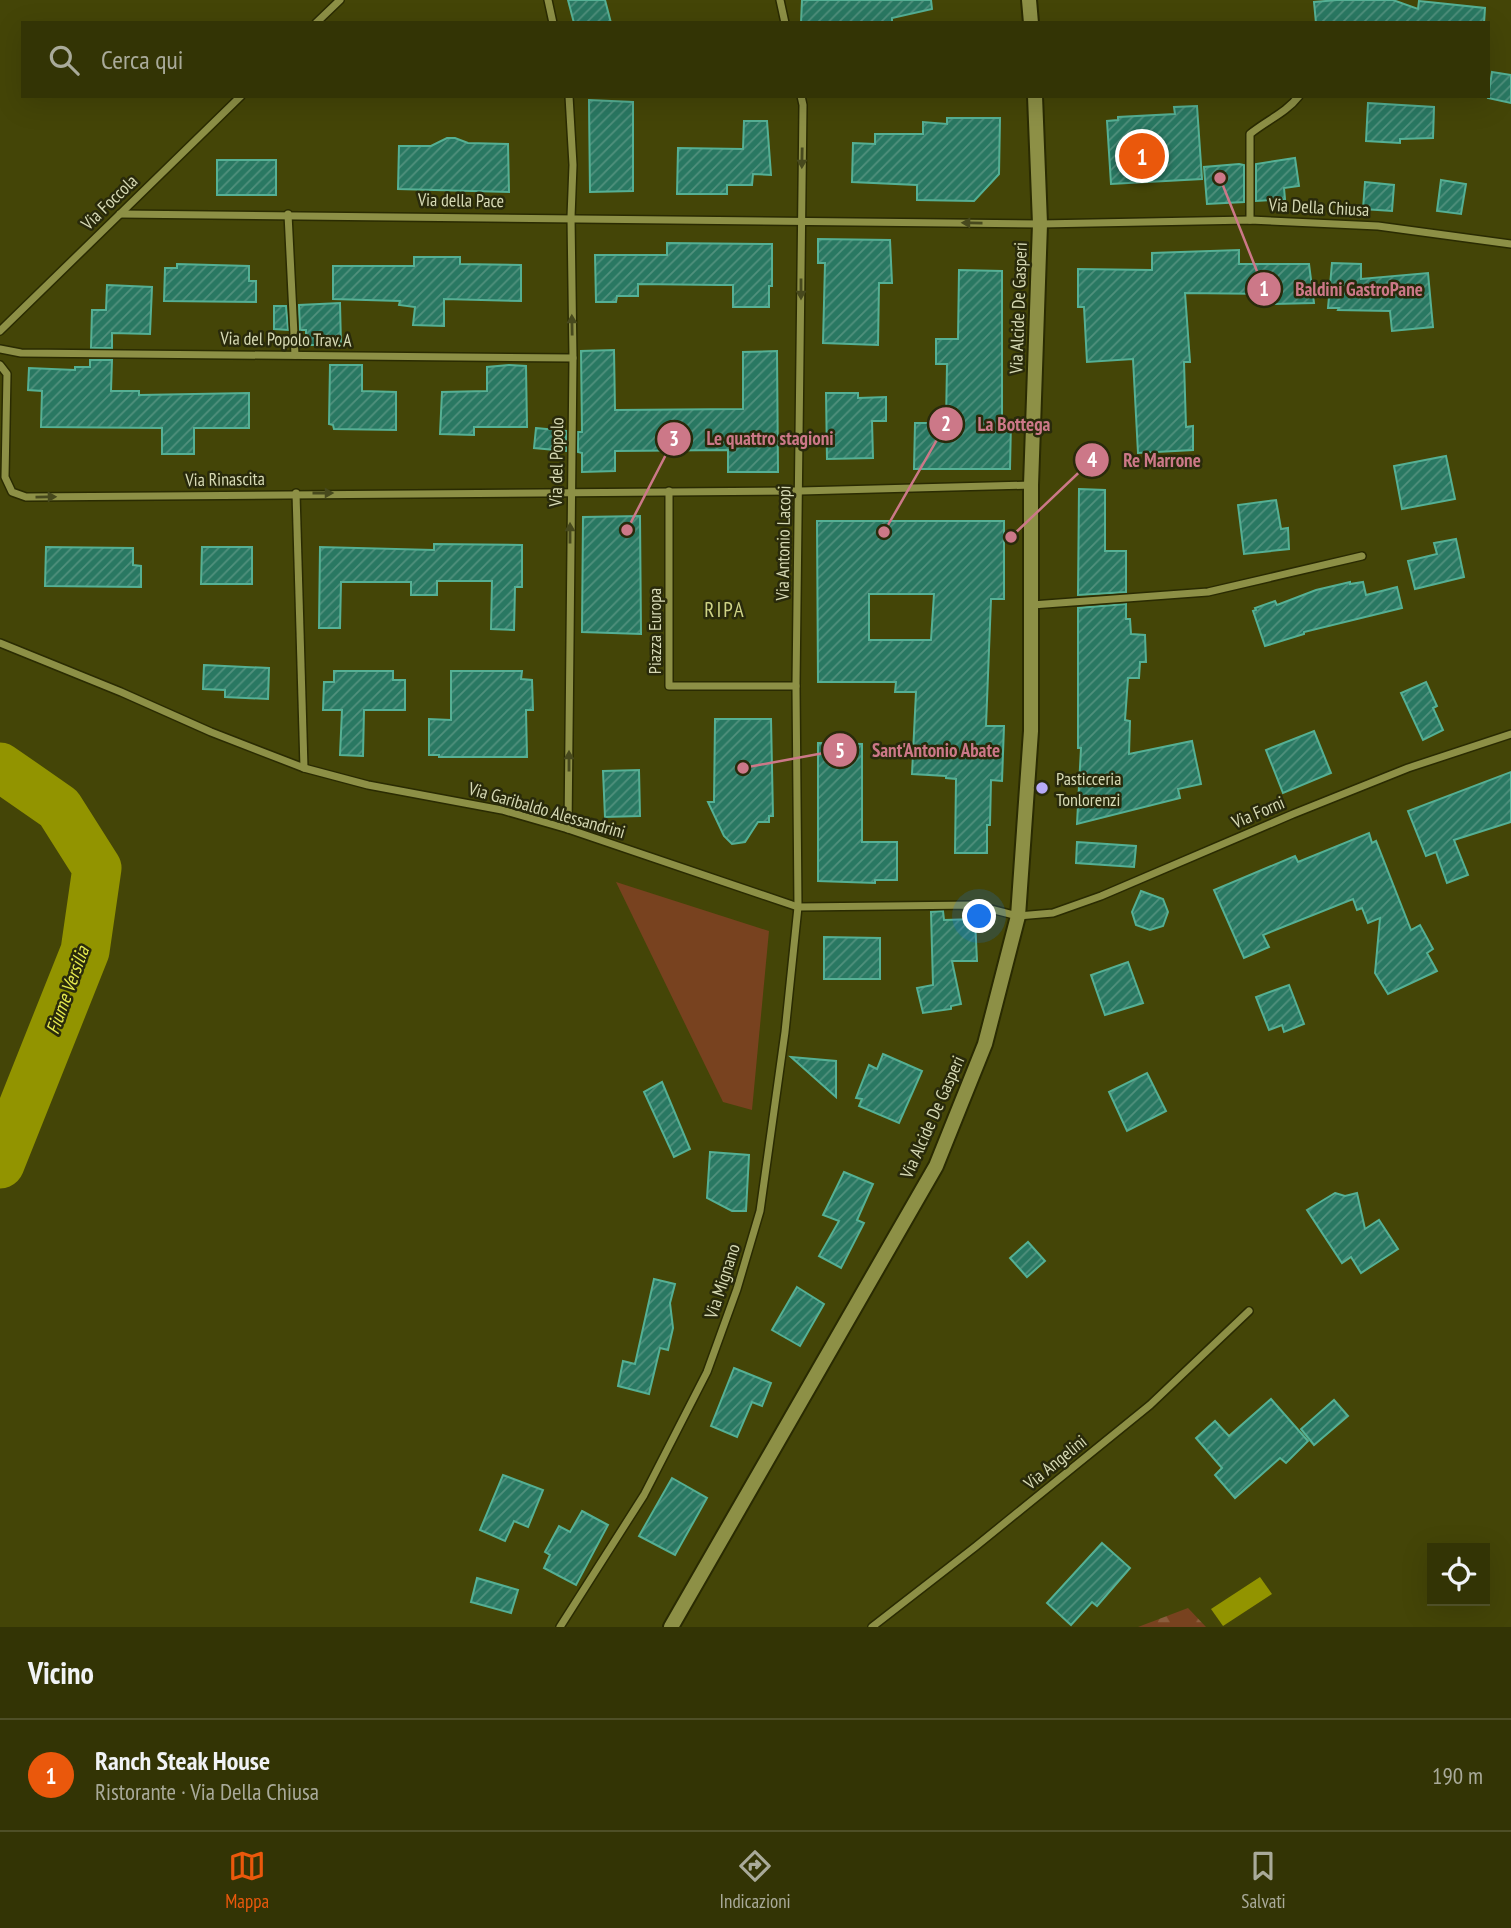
<!DOCTYPE html>
<html lang="it">
<meta charset="utf-8">
<style>
:root{--surface:#333405;--page:#3b3c0f;--text:#f1f3f6;--muted:#a9aa9a;--line:#4e4f27;--accent:#ea580c}
body{margin:0;font-family:"PT Sans Narrow",sans-serif;background:var(--page);color:var(--text)}
.controls{position:absolute;right:21px;bottom:21px;display:grid;overflow:hidden;border-radius:0px;box-shadow:0 7px 28px #0002}
.controls button{width:63px;height:63px;display:grid;place-items:center;padding:0;border:0;border-bottom:2px solid var(--line);background:var(--surface);color:var(--text);font:35px sans-serif}
.you{position:absolute;left:980px;top:917px;width:24px;height:24px;margin:-18px;border:5px solid #fff;border-radius:50%;background:#1a73e8;box-shadow:0 0 0 10px #1a73e833}
.badge{display:grid;place-items:center;width:46px;height:46px;border-radius:50%;background:var(--accent);color:#fff;font-size:23px;font-weight:700}
.pin{position:absolute;translate:-50% -50%;border:4px solid #fff;box-shadow:0 2px 7px #0006}
.list{margin:0;padding:0;list-style:none}
h2{display:flex;justify-content:space-between;align-items:center;height:91px;margin:0;padding:0 28px;font-size:30px}
h2 small{font-size:23px;font-weight:400;color:var(--muted)}
.list li{display:grid;grid-template-columns:46px 1fr auto;gap:21px;align-items:center;box-sizing:border-box;height:112px;padding:0 28px;border-top:2px solid var(--line)}
.list b{display:block;font-size:26px;white-space:nowrap}
.list p{margin:0;font-size:23px;white-space:nowrap;color:var(--muted)}
.list em{font-size:23px;font-style:normal;color:var(--muted)}
.icon{flex:none;width:38px;height:38px;fill:none;stroke:currentColor;stroke-width:2;stroke-linecap:round;stroke-linejoin:round}
.map{position:relative;flex:none;width:1511px;height:1627px;overflow:hidden}
.search{position:absolute;background:var(--surface);box-shadow:0 7px 28px #0002;left:21px;right:21px;top:21px;height:77px;display:flex;align-items:center;gap:18px;box-sizing:border-box;padding:0 24px;border-radius:0px;color:var(--muted);font-size:26px}
.sheet{height:203px;background:var(--surface)}
nav{display:flex;justify-content:space-around;align-items:center;box-sizing:border-box;height:98px;border-top:2px solid var(--line);background:var(--surface);font-size:19px;color:var(--muted)}
nav a{display:grid;justify-items:center;gap:4px}
nav .on{color:var(--accent)}
.map>svg:first-child{display:block}
</style>
<div class="map">
<svg width="1511" height="1627" viewBox="0 0 1511 1627">
<defs>
<pattern id="forest-firs" width="22" height="20" patternUnits="userSpaceOnUse" patternTransform="scale(1.75)"><rect width="22" height="20" fill="#78421f"/><path d="M5 1l3.5 6h-7zM16 11l3.5 6h-7z" fill="#8a5d3d"/></pattern>
<pattern id="building-hatch" width="6" height="6" patternUnits="userSpaceOnUse" patternTransform="scale(1.75)"><rect width="6" height="6" fill="#297862"/><path d="M-1 1l2-2M0 6l6-6M5 7l2-2" fill="none" stroke="#51917d"/></pattern>
</defs>
<rect width="100%" height="100%" fill="#444507"/>
<path fill="#78421f" d="M616,882L769,931L752,1110L723,1102Z"/>
<path fill="url(#forest-firs)" d="M1188,1608L1206,1627H1138Z"/>
<path fill="#929400" d="M1260,1577L1272,1594L1223,1626L1211,1609Z"/>
<g fill="none" stroke-linecap="round" stroke-linejoin="round">
<path stroke="#929400" stroke-width="49" d="M0,767L59,808L97,868L85,951L0,1164"/>
</g>
<g fill="url(#building-hatch)" stroke="#55b094" stroke-width="2" fill-rule="evenodd">
<path d="M568,0H605L611,23H574Z"/>
<path d="M802,0H931L932,9L892,18V23H801Z"/>
<path d="M1337,0H1393L1418,9L1419,1L1485,8L1484,23H1316L1314,2Z"/>
<path d="M1492,72L1511,75V103L1488,98Z"/>
<path d="M589,100L633,102V191L590,192Z"/>
<path d="M1368,103L1434,107L1433,138L1400,139V143L1366,141Z"/>
<path d="M1197,106L1202,179L1111,184L1107,121L1118,120V117L1175,114L1174,107Z"/>
<path d="M947,118H1000L999,174L974,201L917,200V185L852,182L853,143L875,144V134H923V122L947,124Z"/>
<path d="M744,121H767L771,175L753,174L752,185H727V194H677L678,148L743,149Z"/>
<path d="M447,138H455L468,143L508,144L509,192L398,189L399,146H431Z"/>
<path d="M1295,158L1299,186L1284,188L1285,199L1256,201V164Z"/>
<rect x="217" y="160" width="59" height="35"/>
<path d="M1239,164L1244,165V202L1207,204L1204,167Z"/>
<path d="M1441,180L1466,184L1461,214L1437,211Z"/>
<path d="M1365,182L1394,185L1392,211L1363,209Z"/>
<path d="M818,239L890,240L892,283H879L878,345L823,343L825,263H818Z"/>
<path d="M667,243L772,244V286H769V307H733V285H720L638,284V296H617L616,302H596L595,255H667Z"/>
<path d="M1239,250V264H1309L1314,303L1274,304V294L1185,293L1190,362H1184L1186,427L1193,426V450L1138,453L1133,359L1087,362L1084,307H1078V269L1152,270V253Z"/>
<path d="M414,257H460V264L521,265V301L444,299V326L413,325L415,307L399,305L400,301L333,299V266H414Z"/>
<path d="M1332,263L1361,264V279L1428,273L1433,327L1392,331L1390,311L1338,310L1339,308H1328Z"/>
<path d="M177,264L249,266V281H256V302L164,301L165,268H177Z"/>
<path d="M959,270L1002,271V418L1011,422L1010,469H914L915,423H946L947,364H936V339H958Z"/>
<path d="M107,285L152,287L150,334L112,333V348H91L92,310H106Z"/>
<path d="M340,303L341,345H306V330H300L299,305Z"/>
<path d="M274,306H286L288,330L274,329Z"/>
<path d="M614,350L615,410L743,409V352L777,351L778,472H728V450L615,451V471L582,472V453L578,452V432H582L581,351Z"/>
<path d="M90,360H112L111,391H139V395L249,393V428H194V454H162V428L41,427L42,391L28,390L29,368L75,370V367H90Z"/>
<path d="M330,365H362V391L396,392V430L334,429L333,425L329,424Z"/>
<path d="M509,365L526,366L527,427H474V435L440,434L442,392L487,391V367Z"/>
<path d="M826,393H858V398L886,397V421H872L873,458L827,459Z"/>
<path d="M536,428L566,431V451L534,448Z"/>
<path d="M1446,456L1455,499L1402,509L1394,466Z"/>
<path d="M1079,489L1105,490V551H1126V592L1078,595Z"/>
<path d="M1276,500L1281,529L1288,528L1289,549L1244,554L1238,505Z"/>
<path d="M640,516L641,634L582,632L583,517Z"/>
<path d="M817,521H1004V599H991L986,726H1004L1002,781L991,780L990,825H987V853H955L956,779L946,778V776L912,774L916,692H895L896,682H818ZM869,594H934L931,640H869Z"/>
<path d="M1456,539L1464,577L1415,589L1408,561L1437,554L1434,543Z"/>
<path d="M434,544L522,545V587H515L514,630L491,629L492,581H437V595H411V582H341L340,628H319L320,547L434,550Z"/>
<path d="M46,547L133,548V565L141,566V587L45,586Z"/>
<path d="M202,547H252V584H201Z"/>
<path d="M1350,582V584L1363,582L1366,595L1397,587L1402,608L1304,632V634L1265,646L1253,611L1256,610L1255,608L1275,601L1277,605L1316,590Z"/>
<path d="M1126,604V619H1130L1131,634L1145,635L1146,662H1140L1139,678H1128L1125,720L1130,721L1129,754L1192,741L1201,784L1178,789L1180,798L1077,824L1081,748H1078V608Z"/>
<path d="M204,665L269,668L268,699L225,697V690L203,689Z"/>
<path d="M334,671H393V680H405V710H364L363,756L340,755L342,710H323L324,682H334Z"/>
<path d="M451,671H522L521,679L532,680L533,710H526L527,757H439V755H429V719L451,720Z"/>
<path d="M1426,682L1437,706L1433,708L1443,730L1423,740L1401,693Z"/>
<path d="M715,719H771L773,816H769V822H758L745,842L732,844L724,836L708,802H714Z"/>
<path d="M1314,731L1331,773L1283,793L1266,750Z"/>
<path d="M818,743L862,744V842H897V880H875V883L818,881Z"/>
<path d="M639,770L640,816L605,817L603,771Z"/>
<path d="M1511,772V822L1454,840L1468,875L1447,883L1436,852L1426,856L1408,811Z"/>
<path d="M1369,833L1372,843L1376,841L1411,930L1420,925L1433,949L1427,953L1437,971L1388,994L1375,973L1380,918L1368,923L1362,908L1357,910L1353,899L1263,935L1269,947L1244,958L1214,890L1295,856L1298,862Z"/>
<path d="M1077,842L1136,846L1134,867L1076,863Z"/>
<path d="M1141,891L1163,899L1168,912L1163,926L1150,930L1136,925L1132,912Z"/>
<path d="M943,911L944,920L975,919L977,961H952L961,1004L951,1006V1009L923,1013L917,988L933,985L931,912Z"/>
<path d="M824,937L880,938V979H824Z"/>
<path d="M1128,962L1143,1003L1105,1015L1091,975Z"/>
<path d="M1289,985L1304,1024L1284,1032L1282,1025L1269,1030L1256,997Z"/>
<path d="M883,1054L922,1071L899,1123L859,1106L862,1099L856,1098L869,1065L877,1069Z"/>
<path d="M791,1057L836,1061V1097Z"/>
<path d="M1147,1073L1166,1111L1127,1131L1109,1092Z"/>
<path d="M662,1082L690,1149L674,1157L644,1092Z"/>
<path d="M710,1152L749,1155L746,1211H732L707,1198Z"/>
<path d="M844,1172L873,1184L857,1220L864,1223L841,1268L819,1256L839,1221L823,1215Z"/>
<path d="M1335,1193L1345,1196L1357,1193L1365,1229L1379,1220L1398,1249L1361,1273L1351,1257L1342,1263L1307,1210Z"/>
<path d="M1028,1242L1045,1261L1027,1277L1010,1258Z"/>
<path d="M654,1279L675,1284L670,1303L673,1328L668,1350L660,1348L649,1394L618,1386L623,1361L635,1364Z"/>
<path d="M797,1287L824,1304L800,1346L772,1330Z"/>
<path d="M734,1368L771,1383L762,1406L752,1402L737,1437L711,1426Z"/>
<path d="M1271,1399L1308,1441L1286,1463L1280,1458L1235,1498L1215,1475L1222,1468L1196,1438L1215,1421L1229,1436Z"/>
<path d="M1334,1400L1348,1416L1314,1445L1301,1429Z"/>
<path d="M503,1475L543,1490L528,1527L514,1521L505,1541L480,1530Z"/>
<path d="M672,1478L707,1498L675,1555L639,1536Z"/>
<path d="M582,1511L608,1525L576,1585L544,1568L550,1555L545,1552L559,1526L570,1532Z"/>
<path d="M1102,1543L1130,1568L1097,1606L1092,1602L1071,1625L1047,1603Z"/>
<path d="M477,1578L518,1590L511,1613L471,1602Z"/>
</g>
<g fill="none" stroke-linecap="round" stroke-linejoin="round">
<defs>
<g id="minor">
<path d="M548,0L553,23"/>
<path d="M780,0L785,23"/>
<path d="M316,23L340,0"/>
<path d="M120,214L1040,224L1250,220L1378,226L1511,244"/>
<path d="M288,214L295,355"/>
<path d="M1250,220V134C1267,120 1286,113 1299,96"/>
<path d="M0,331L241,96"/>
<path d="M0,349L21,353L573,358"/>
<path d="M0,365L7,374L5,477L12,492L26,497L800,491L1031,485"/>
<path d="M669,491V686H796"/>
<path d="M296,493L304,768"/>
<path d="M1032,605L1208,592L1362,556"/>
<path d="M0,643L121,692L211,732L304,768L368,785L502,810L568,829L798,907L975,905L1018,916L1053,913L1101,896L1293,814L1408,768L1511,734"/>
<path d="M568,829L573,358L571,217L573,165L569,96"/>
<path d="M560,1627L644,1495L707,1372L737,1289L760,1211L785,1032L798,907L796,686L803,105L801,96"/>
<path d="M872,1627L975,1547L1150,1405L1249,1311"/>
</g>
<g id="secondary">
<path d="M1029,0L1031,23"/>
<path d="M671,1627L936,1166L985,1044L1018,916L1031,731V485L1040,224L1035,96"/>
</g>
</defs>
<use href="#minor" stroke="#2a2b02" stroke-width="10"/>
<use href="#secondary" stroke="#2a2b02" stroke-width="18"/>
<use href="#minor" stroke="#8d9046" stroke-width="7"/>
<use href="#secondary" stroke="#8d9046" stroke-width="14"/>
</g>
<defs><path id="oneway-solid" d="M-6-.8H1V-3.2L6.5 0L1 3.2V.8H-6Z" transform="scale(1.75)"/></defs>
<g fill="#47491d">
<use href="#oneway-solid" transform="translate(802 158) rotate(91)"/>
<use href="#oneway-solid" transform="translate(972 223) rotate(-179)"/>
<use href="#oneway-solid" transform="translate(801 289) rotate(90)"/>
<use href="#oneway-solid" transform="translate(572 325) rotate(-91)"/>
<use href="#oneway-solid" transform="translate(323 493)"/>
<use href="#oneway-solid" transform="translate(46 497) rotate(-1)"/>
<use href="#oneway-solid" transform="translate(570 533) rotate(-90)"/>
<use href="#oneway-solid" transform="translate(569 761) rotate(-90)"/>
</g>
<circle fill="#b7abf8" stroke="#292a0b" stroke-width="2.5" cx="1042" cy="788" r="7"/>
<g text-anchor="middle" dominant-baseline="central" stroke-width="5" stroke-linejoin="round" paint-order="stroke">
<g font-size="18" fill="#d6d9b4" stroke="#292a0b">
<text transform="translate(461 200) rotate(1)">Via della Pace</text>
<text transform="translate(109 202) rotate(-44)">Via Foccola</text>
<text transform="translate(1319 207) rotate(3)">Via Della Chiusa</text>
<text transform="translate(1018 308) rotate(-88)">Via Alcide De Gasperi</text>
<text transform="translate(286 339) rotate(1)">Via del Popolo Trav. A</text>
<text transform="translate(556 462) rotate(-89)">Via del Popolo</text>
<text transform="translate(225 479) rotate(-1)">Via Rinascita</text>
<text transform="translate(783 543) rotate(-89)">Via Antonio Lacopi</text>
<text transform="translate(654 631) rotate(-90)">Piazza Europa</text>
<text transform="translate(547 810) rotate(16)">Via Garibaldo Alessandrini</text>
<text transform="translate(1258 812) rotate(-23)">Via Forni</text>
<text transform="translate(932 1117) rotate(-66)">Via Alcide De Gasperi</text>
<text transform="translate(722 1281) rotate(-72)">Via Mignano</text>
<text transform="translate(1055 1462) rotate(-39)">Via Angelini</text>
</g>
<g font-size="18" fill="#d6d9b4" stroke="#292a0b" text-anchor="start">
<text x="1056" y="778">Pasticceria<tspan x="1056" dy="21">Tonlorenzi</tspan></text>
</g>
<g font-size="19" font-style="italic" fill="#e6ea4e" stroke="#292a0b">
<text transform="translate(67 990) rotate(-70)">Fiume Versilia</text>
</g>
<g font-size="21" letter-spacing="2" fill="#ced286" stroke="#292a0b">
<text x="725" y="609">RIPA</text>
</g>
</g>
<path fill="none" stroke="#cc7888" stroke-width="2.5" d="M1220 178L1264 289M884 532L946 424M627 530L674 439M1011 537L1092 460M743 768L840 750"/>
<g fill="#cc7888" stroke="#292a0b" stroke-width="2.5">
<circle cx="1220" cy="178" r="7"/>
<circle cx="884" cy="532" r="7"/>
<circle cx="627" cy="530" r="7"/>
<circle cx="1011" cy="537" r="7"/>
<circle cx="743" cy="768" r="7"/>
<circle cx="1264" cy="289" r="18"/>
<circle cx="946" cy="424" r="18"/>
<circle cx="674" cy="439" r="18"/>
<circle cx="1092" cy="460" r="18"/>
<circle cx="840" cy="750" r="18"/>
</g>
<g font-size="21" text-anchor="middle" font-weight="bold" fill="#fff">
<text x="1264" y="296">1</text>
<text x="946" y="431">2</text>
<text x="674" y="446">3</text>
<text x="1092" y="467">4</text>
<text x="840" y="758">5</text>
</g>
<g font-size="19" text-anchor="middle" font-weight="bold" fill="#cc7888" stroke="#292a0b" stroke-width="5" stroke-linejoin="round" paint-order="stroke">
<text x="1359" y="296">Baldini GastroPane</text>
<text x="1014" y="431">La Bottega</text>
<text x="770" y="445">Le quattro stagioni</text>
<text x="1162" y="467">Re Marrone</text>
<text x="936" y="757">Sant'Antonio Abate</text>
</g>
</svg>
<div class="controls">
<button><svg class="icon" aria-label="locate" viewBox="0 0 24 24"><circle cx="12" cy="12" r="6"/><path d="M12 2v4M12 18v4M2 12h4M18 12h4"/></svg></button>
</div>
<div class="you"></div>
<div class="pin badge" style="left:1142px;top:156px">1</div>
<div class="search"><svg class="icon" aria-label="search" viewBox="0 0 24 24"><circle cx="10" cy="10" r="6"/><path d="M15 15l6 6"/></svg>Cerca qui</div>
</div>
<section class="sheet">
<h2>Vicino<small></small></h2>
<ul class="list">
<li><span class="badge">1</span><div><b>Ranch Steak House</b><p>Ristorante · Via Della Chiusa</p></div><em>190 m</em></li>
</ul>
</section>
<nav>
<a class="on"><svg class="icon" aria-label="map" viewBox="0 0 24 24"><path d="M3 6l6-2 6 2 6-2v14l-6 2-6-2-6 2zM9 4v14M15 6v14"/></svg>Mappa</a>
<a><svg class="icon" aria-label="directions" viewBox="0 0 24 24"><path d="M12 3l9 9-9 9-9-9zM9 14v-3h6M13 9l2 2-2 2"/></svg>Indicazioni</a>
<a><svg class="icon" aria-label="saved" viewBox="0 0 24 24"><path d="M7 4h10v16l-5-4-5 4z"/></svg>Salvati</a>
</nav>
